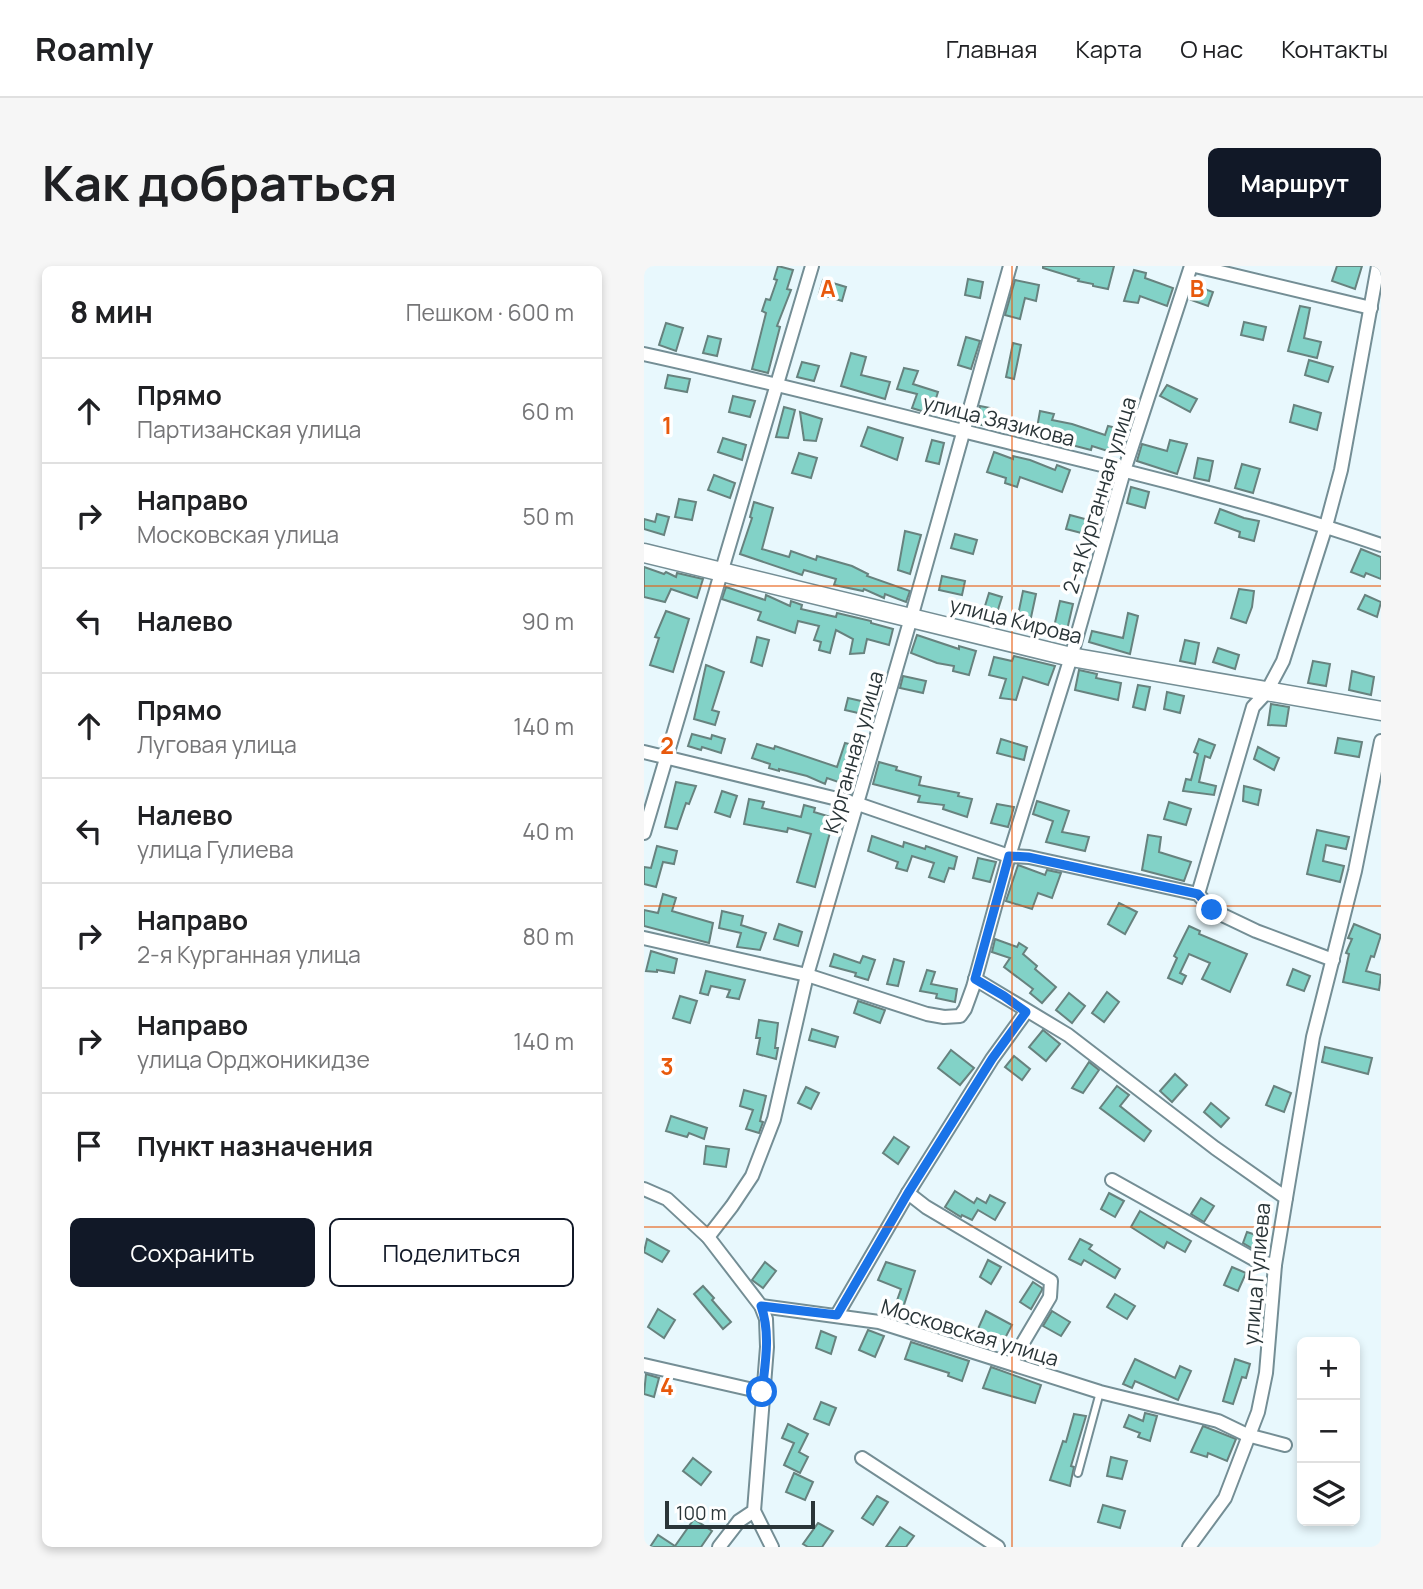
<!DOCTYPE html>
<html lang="ru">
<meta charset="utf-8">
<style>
:root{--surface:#fff;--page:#f6f6f6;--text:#202124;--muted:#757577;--line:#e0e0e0;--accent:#111827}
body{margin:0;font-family:Manrope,sans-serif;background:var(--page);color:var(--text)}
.controls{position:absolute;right:21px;bottom:21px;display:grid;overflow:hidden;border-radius:10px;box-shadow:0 4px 10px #0003}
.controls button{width:63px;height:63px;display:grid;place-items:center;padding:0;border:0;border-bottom:2px solid var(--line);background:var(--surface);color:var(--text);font:35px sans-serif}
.scale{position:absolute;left:21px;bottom:18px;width:150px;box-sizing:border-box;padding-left:7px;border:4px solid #2a3538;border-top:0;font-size:19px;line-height:24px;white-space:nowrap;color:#2a3538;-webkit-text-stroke:5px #fff;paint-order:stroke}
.stop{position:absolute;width:21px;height:21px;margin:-16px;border:5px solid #1a73e8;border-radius:50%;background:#fff}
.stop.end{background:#1a73e8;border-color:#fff;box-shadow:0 2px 7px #0008}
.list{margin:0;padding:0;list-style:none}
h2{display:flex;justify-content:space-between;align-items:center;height:91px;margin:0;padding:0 28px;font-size:30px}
h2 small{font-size:23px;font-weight:400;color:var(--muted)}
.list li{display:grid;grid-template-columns:46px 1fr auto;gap:21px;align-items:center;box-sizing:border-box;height:105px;padding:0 28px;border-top:2px solid var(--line)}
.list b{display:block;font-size:26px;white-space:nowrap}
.list p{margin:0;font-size:23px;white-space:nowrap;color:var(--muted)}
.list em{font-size:23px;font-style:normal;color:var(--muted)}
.actions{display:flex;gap:14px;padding:21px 28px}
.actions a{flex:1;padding:16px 0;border:2px solid var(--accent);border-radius:10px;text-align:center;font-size:24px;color:var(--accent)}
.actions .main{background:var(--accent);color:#fff}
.icon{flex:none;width:38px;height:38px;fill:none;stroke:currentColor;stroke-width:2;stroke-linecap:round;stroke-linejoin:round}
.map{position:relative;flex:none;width:737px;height:1281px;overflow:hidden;border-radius:10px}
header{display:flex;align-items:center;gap:42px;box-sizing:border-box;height:98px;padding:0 35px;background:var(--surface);border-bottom:2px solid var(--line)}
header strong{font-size:33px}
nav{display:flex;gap:38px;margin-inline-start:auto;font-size:24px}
.intro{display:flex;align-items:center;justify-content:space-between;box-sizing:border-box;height:168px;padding:0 42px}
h1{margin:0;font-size:49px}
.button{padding:18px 32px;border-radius:10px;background:var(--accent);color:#fff;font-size:24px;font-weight:700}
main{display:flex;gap:42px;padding:0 42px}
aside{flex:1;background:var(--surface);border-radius:10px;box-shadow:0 4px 10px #0003}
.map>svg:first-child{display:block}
</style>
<header>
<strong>Roamly</strong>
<nav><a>Главная</a><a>Карта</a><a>О нас</a><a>Контакты</a></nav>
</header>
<div class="intro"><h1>Как добраться</h1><a class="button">Маршрут</a></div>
<main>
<aside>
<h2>8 мин<small>Пешком · 600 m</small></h2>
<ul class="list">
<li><svg class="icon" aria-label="ahead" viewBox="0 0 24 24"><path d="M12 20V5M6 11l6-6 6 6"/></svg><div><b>Прямо</b><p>Партизанская улица</p></div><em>60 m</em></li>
<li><svg class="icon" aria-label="right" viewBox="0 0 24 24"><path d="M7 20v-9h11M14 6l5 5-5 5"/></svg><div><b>Направо</b><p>Московская улица</p></div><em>50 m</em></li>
<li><svg class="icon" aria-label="left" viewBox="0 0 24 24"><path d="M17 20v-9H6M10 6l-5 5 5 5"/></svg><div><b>Налево</b></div><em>90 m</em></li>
<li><svg class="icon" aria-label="ahead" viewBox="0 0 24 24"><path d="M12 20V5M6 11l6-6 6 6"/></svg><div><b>Прямо</b><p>Луговая улица</p></div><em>140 m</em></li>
<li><svg class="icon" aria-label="left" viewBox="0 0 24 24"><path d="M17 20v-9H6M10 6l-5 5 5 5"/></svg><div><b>Налево</b><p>улица Гулиева</p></div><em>40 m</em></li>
<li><svg class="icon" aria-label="right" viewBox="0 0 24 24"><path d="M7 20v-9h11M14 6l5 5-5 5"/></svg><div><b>Направо</b><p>2-я Курганная улица</p></div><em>80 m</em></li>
<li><svg class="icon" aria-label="right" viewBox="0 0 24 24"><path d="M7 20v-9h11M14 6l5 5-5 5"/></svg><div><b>Направо</b><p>улица Орджоникидзе</p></div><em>140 m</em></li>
<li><svg class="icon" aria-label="arrive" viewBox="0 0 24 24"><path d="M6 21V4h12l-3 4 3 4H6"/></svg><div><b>Пункт назначения</b></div></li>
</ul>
<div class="actions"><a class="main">Сохранить</a><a>Поделиться</a></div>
</aside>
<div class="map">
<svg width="737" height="1281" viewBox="0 0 737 1281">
<rect width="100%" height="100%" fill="#e8f8fd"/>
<g fill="#82d2c7" stroke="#67827e" stroke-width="2">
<path d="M134,0L149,4L143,23L147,24L133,60L136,61L124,107L108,103L122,47L118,45L122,33L126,34L133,14L130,13Z"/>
<path d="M399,0H470L464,23L449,20V18L434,15L435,13L399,2Z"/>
<path d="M693,0H718L711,23L688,15Z"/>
<path d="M490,4L502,7L501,12L529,22L523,40L496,30L494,37L480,35Z"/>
<path d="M324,13L339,16L336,32L321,29Z"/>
<path d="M179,14L202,21L198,35L175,28Z"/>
<path d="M371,14L395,19L392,35L381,32L376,53L361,49Z"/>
<path d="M552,20L569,26L564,40L547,34Z"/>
<path d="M656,40L666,42L660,72L677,76L673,92L644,85Z"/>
<path d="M600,56L622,61L619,74L597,69Z"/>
<path d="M22,57L39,62L32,85L15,79Z"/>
<path d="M64,70L77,73L73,90L59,87Z"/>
<path d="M322,71L336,75L327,103L314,99Z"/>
<path d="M369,77L377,79L370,113L362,111Z"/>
<path d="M207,87L222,91L217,109L246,116L241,133L197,120Z"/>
<path d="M665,94L689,101L684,116L661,109Z"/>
<path d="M158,96L175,100L170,115L153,111Z"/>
<path d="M260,102L274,105L269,118L294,126L287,148L268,142L273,128L253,123Z"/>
<path d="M24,109L46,113L43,126L21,122Z"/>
<path d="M523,119L553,133L546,146L516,130Z"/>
<path d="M89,130L111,135L106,151L85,146Z"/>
<path d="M650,139L677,147L673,164L646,156Z"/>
<path d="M336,140L351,143L347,161L333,158Z"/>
<path d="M140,141L151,144L144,172L132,171Z"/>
<path d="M396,145L410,148L408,154L428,158L461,169L464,160L477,163L470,187L448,180L447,184L412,175L414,165L393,162Z"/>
<path d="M156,146L178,153L172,175L160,174Z"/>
<path d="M224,161L259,172L253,194L217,180Z"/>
<path d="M79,172L102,179L98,194L74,186Z"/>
<path d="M288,174L300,177L295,198L282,195Z"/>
<path d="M526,174L543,178L533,208L493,195L498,178L523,185Z"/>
<path d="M350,186L369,193V190L386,194L411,204L413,199L426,204L418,226L376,211L373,221L361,217L362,212L343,206Z"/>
<path d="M155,187L173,192L167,212L148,207Z"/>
<path d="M554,192L569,195L565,215L550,212Z"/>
<path d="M598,198L616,203L609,227L591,222Z"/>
<path d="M70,209L91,217L86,232L64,224Z"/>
<path d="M487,221L505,226L501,242L483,237Z"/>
<path d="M35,233L52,236L48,254L31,251Z"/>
<path d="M110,236L129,242L118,283L145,291L147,285L172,294L173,290L208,300L224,308L223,310L266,325L262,336L241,328L240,332L220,323L219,325L190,319L192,313L160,304L158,309L96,288L108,252L106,251Z"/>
<path d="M576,243L600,252L615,255L610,275L595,271L596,266L571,257Z"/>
<path d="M13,248L25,251L20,269L0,263V253L11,256Z"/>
<path d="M426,249L452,256L449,270L422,263Z"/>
<path d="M261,265L277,269L266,308L254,304Z"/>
<path d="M311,268L333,274L329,288L307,282Z"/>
<path d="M717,283L737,291V313L722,307L720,311L707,306Z"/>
<path d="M0,301L20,308L22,306L32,311L33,307L59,313L53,332L27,323L21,336L0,331Z"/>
<path d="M298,310L321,315L318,329L295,324Z"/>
<path d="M82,321L121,334L122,329L146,340L147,335L158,339L157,343L192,351L193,347L227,355V357L249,363L245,379L223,373L220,387L206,388L209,373L192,364L186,387L175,384L177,376L170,374L175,360L154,355L151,367L114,354L117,346L78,333Z"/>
<path d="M595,323L610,325L608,341L602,357L587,352Z"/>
<path d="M379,325L392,328L386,356L373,354Z"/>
<path d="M345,327L358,331L350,356L337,353Z"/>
<path d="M721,329L737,336L733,351L714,343Z"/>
<path d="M416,335L429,338L423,364L410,361Z"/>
<path d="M22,345L45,353L29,406L6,399L15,372L11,371Z"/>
<path d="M484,347L494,350L486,388L445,376L448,365L479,372Z"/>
<path d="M273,369L315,383V380L332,385L325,409L309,405L310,400L293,397L267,387Z"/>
<path d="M113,371L125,374L118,400L107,396Z"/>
<path d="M541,374L555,377L551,398L536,395Z"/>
<path d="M574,382L595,389L591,403L569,396Z"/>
<path d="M370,390L411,400L404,419L379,411L372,434L356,432L362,413L345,409L350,391L368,395Z"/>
<path d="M669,395L686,398L682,420L664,417Z"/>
<path d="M62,399L80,406L68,444L75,446L71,459L50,453Z"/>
<path d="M435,404L453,408L452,412L477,417L474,434L431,424Z"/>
<path d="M708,405L730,411L727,429L705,424Z"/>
<path d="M259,410L282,415L279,427L256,422Z"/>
<path d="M494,419L506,421L501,444L489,441Z"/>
<path d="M523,426L540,430L536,447L520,443Z"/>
<path d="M204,432L226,437L223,449L201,444Z"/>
<path d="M627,438L645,441L642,460L624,459Z"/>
<path d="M48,468L67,473L68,469L81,473L77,487L58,481L57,484L44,480Z"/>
<path d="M694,472L718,476L715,491L691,487Z"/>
<path d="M357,473L383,481L380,494L353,487Z"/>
<path d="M555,473L571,479L566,492L561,490L555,516L572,520L570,529L539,525L542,513L547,514L554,488L550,486Z"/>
<path d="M201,477L217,481L203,519L183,512L181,518L163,510L135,503V505L125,502L126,498L108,492L113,478L130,483L131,480L193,501Z"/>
<path d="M614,481L635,492L630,504L610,493Z"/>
<path d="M235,496L253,501L252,504L277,511L275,519L315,527L314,530L328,533L323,551L299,543L300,539L274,536L276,530L229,518Z"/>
<path d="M32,516L52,520L45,538L42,537L33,563L21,561Z"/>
<path d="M600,520L617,524L614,539L599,535Z"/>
<path d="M78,525L93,530L86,551L71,546Z"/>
<path d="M105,533L120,536L118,542L157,551L160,539L171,542L170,546L190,552L171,621L153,616L167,568L144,562L143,566L100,558Z"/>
<path d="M393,535L425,545L418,566L445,571L441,585L402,576L409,555L389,548Z"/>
<path d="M525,536L547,543L542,559L520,553Z"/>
<path d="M353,538L370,541L364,561L347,557Z"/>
<path d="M673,564L705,571L702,583L682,579L679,595L700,600L696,616L663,608Z"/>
<path d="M504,569L517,571L515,586L547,596L540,615L498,604Z"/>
<path d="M228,570L259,581L260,576L281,583L282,580L313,591L310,603L305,602L300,616L285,611L290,597L268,590L263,605L252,602L254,596L224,585Z"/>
<path d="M13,580L33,585L30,598L19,596L12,621L0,618V601L7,602Z"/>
<path d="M334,592L352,596L346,616L329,612Z"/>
<path d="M374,599L401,609L403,604L417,607L408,632L394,627L388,643L362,635Z"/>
<path d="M19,628L32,632L28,645L69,657L65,677L0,660V644L14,647Z"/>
<path d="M475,637L493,646L481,668L464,658Z"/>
<path d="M78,645L99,650L97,659L122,667L116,684L93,681L97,667L75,662Z"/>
<path d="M135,658L158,666L154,680L130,673Z"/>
<path d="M710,658L737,669L730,691L727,690L722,705L737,709L735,724L699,716L705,688L702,687L708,673L704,672Z"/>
<path d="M545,660L556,665L555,668L603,688L586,726L558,713L566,697L545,688L536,707L542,710L538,718L524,712L533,692L530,690Z"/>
<path d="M351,673L373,681L375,677L383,682L379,688L393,700L391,703L412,721L398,737L386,727L389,723L360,701L366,692L348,686Z"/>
<path d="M7,685L33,693L30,707L13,704V706L2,705Z"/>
<path d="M190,688L216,697L219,690L231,694L224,714L211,710L212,707L186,700Z"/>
<path d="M250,693L260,696L254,720L243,718Z"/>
<path d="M649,703L666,710L660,725L643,719Z"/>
<path d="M283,704L291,706L287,718L313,723L311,736L292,732L293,728L276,725Z"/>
<path d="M62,705L101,714L95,733L83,731L86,724L67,720L64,729L56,727Z"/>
<path d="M463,726L475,736L460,756L448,747Z"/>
<path d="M425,727L441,740L428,757L412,744Z"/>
<path d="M36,730L53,735L46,757L29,752Z"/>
<path d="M214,735L241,744L236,757L210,747Z"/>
<path d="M115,754L134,757L131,782H134L132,793L113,788L116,772H112Z"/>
<path d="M168,763L194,771L191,781L165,774Z"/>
<path d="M399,764L416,778L402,795L385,781Z"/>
<path d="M681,781L728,792L724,808L678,796Z"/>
<path d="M307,784L330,802L316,819L294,802Z"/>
<path d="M370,790L386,803L378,814L361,801Z"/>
<path d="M445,796L455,804L439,827L428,822Z"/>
<path d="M531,808L543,819L528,836L516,825Z"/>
<path d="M473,820L485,829L476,840L507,865L500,875L456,842Z"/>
<path d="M630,820L647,827L640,846L622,839Z"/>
<path d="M162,821L175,827L167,843L154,837Z"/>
<path d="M100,824L122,830L116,855L119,856L115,867L102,863L109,844L96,840Z"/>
<path d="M567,837L585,852L577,861L560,846Z"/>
<path d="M27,850L63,862L60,873L45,867L43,871L22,865Z"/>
<path d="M250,871L265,881L254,898L239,887Z"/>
<path d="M62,880L85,883L82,901L60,898Z"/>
<path d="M311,925L330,937L333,932L342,937L346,929L361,937L351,954L334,944L328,954L318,949L317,951L301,941Z"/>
<path d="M465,927L480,935L471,951L457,943Z"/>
<path d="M557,932L570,940L560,956L547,948Z"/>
<path d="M496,945L547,975L541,986L523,976L520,982L487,961Z"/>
<path d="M603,966L621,972L616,987L599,977Z"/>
<path d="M3,973L25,985L18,996L0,986Z"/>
<path d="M436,973L448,979L445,983L476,1003L471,1012L440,994L437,999L425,993Z"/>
<path d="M344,994L357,1001L347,1018L336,1011Z"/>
<path d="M121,996L132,1005L119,1022L108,1014Z"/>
<path d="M242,996L271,1005L258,1045L250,1043L257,1023L234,1014Z"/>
<path d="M588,1001L602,1007L594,1025L580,1019Z"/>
<path d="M389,1016L398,1022V1024L387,1043L376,1036Z"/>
<path d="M59,1020L70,1032L68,1034L87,1056L79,1063L50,1028Z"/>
<path d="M471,1028L491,1040L483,1053L463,1041Z"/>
<path d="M14,1043L31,1054L20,1072L4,1061Z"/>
<path d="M342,1045L368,1059L359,1076L333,1065Z"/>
<path d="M408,1045L426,1056L417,1070L399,1060Z"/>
<path d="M224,1064L240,1070L231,1091L215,1084Z"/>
<path d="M177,1065L192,1071L187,1088L172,1082Z"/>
<path d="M267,1076L325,1095L318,1115L304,1110L305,1107L261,1093Z"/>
<path d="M491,1093L531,1112L536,1100L547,1105L534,1134L491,1115L488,1122L479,1118Z"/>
<path d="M591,1093L606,1098L602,1112L598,1111L589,1138L579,1135Z"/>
<path d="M347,1101L397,1119L391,1137L339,1122Z"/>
<path d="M2,1108L15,1112L10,1131L0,1128Z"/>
<path d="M177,1136L192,1142L185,1159L170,1153Z"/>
<path d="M501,1147L513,1150L506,1175L494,1171L496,1167L480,1161L485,1149L499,1155Z"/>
<path d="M430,1148L442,1150L427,1200L430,1201L426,1220L406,1214L419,1175L422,1176Z"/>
<path d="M144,1158L164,1168L155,1186L164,1191L156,1207L140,1199L150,1177L138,1172Z"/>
<path d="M559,1160L592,1173L583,1195L564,1187L563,1191L547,1186Z"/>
<path d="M467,1191L483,1195L478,1213L463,1210Z"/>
<path d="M49,1192L67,1206L57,1219L39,1205Z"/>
<path d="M150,1207L169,1216L161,1234L142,1226Z"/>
<path d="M233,1230L244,1236L229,1259L218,1252Z"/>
<path d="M459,1239L481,1245L476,1262L454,1256Z"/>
<path d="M50,1253L68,1265L57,1281H6L14,1269L31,1280Z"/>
<path d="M174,1257L189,1265L178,1281H164L159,1278Z"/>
<path d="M256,1261L270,1270L262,1281H242Z"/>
</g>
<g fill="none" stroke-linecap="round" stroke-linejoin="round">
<defs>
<path id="lane" d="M434,1207L456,1126"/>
<g id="street">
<path d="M551,0L727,42"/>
<path d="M0,88C119,114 237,145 355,174C483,205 612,236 737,279"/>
<path d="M0,486L214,538L365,590L385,591L554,628L568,644L612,665L689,694"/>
<path d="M0,567L168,0"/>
<path d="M554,628L609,441L622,427L639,395L682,260L697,204L734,0"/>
<path d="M0,672L163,709L283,748L300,751L316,750L321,743L329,721L365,590L427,391L480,205L547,0"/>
<path d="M331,713L424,769L571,882L642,932L631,999L622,1107L614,1146L581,1232L545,1281"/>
<path d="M468,914L613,995L631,999"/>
<path d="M0,923L23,933L64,971L117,1040L122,1053L123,1081L110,1245L95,1255L75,1281"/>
<path d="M264,927L282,941L407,1015L406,1031L367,1097"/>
<path d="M642,932L669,771L711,605L737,475"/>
<path d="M64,971L88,940L108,910L130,853L163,709L267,352L366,0"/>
<path d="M117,1040L235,1056L456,1126L574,1155L603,1169L641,1179"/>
<path d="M193,1049L264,927L348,793L382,746"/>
<path d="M0,1099L118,1126"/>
<path d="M218,1192L354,1281"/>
<path d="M110,1245L128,1281"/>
</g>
<path id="secondary" d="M0,287L427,391L737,445"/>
</defs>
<use href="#lane" stroke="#748e95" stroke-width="10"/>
<use href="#street" stroke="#748e95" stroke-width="16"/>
<use href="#secondary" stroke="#748e95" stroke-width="21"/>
<use href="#lane" stroke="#fff" stroke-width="6"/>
<use href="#street" stroke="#fff" stroke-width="12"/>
<use href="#secondary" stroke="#fff" stroke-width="18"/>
</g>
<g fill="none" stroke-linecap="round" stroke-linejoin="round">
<path stroke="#1a73e8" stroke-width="9" d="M118,1126C121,1098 127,1068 117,1040L193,1049L264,927L348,793L382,746L360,730L331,713L365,590L384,591L554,628L568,644"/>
</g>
<path fill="none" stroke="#e8590c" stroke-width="2" stroke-opacity="0.55" d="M368,0V1281M0,320H737M0,640H737M0,961H737"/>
<g text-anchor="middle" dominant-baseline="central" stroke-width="7" stroke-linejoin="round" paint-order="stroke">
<g font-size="21" fill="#2a3538" stroke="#fff">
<text transform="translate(355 154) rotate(14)">улица Зязикова</text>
<text transform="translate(455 229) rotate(-73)">2-я Курганная улица</text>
<text transform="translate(372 354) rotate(14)">улица Кирова</text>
<text transform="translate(209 486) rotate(-74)">Курганная улица</text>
<text transform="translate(612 1008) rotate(-85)">улица Гулиева</text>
<text transform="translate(326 1066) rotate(17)">Московская улица</text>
</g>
</g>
<g font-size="23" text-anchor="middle" font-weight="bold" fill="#e8590c" stroke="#fff" stroke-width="7" stroke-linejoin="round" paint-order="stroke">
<text x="184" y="31">A</text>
<text x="553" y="31">B</text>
<text x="23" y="168">1</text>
<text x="23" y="488">2</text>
<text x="23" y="809">3</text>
<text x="23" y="1129">4</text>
</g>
</svg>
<div class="controls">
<button>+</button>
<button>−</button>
<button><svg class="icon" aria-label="layers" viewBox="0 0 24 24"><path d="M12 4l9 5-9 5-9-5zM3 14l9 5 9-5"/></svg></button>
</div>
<div class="scale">100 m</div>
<div class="stop" style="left:118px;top:1126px"></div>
<div class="stop end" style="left:568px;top:644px"></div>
</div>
</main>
